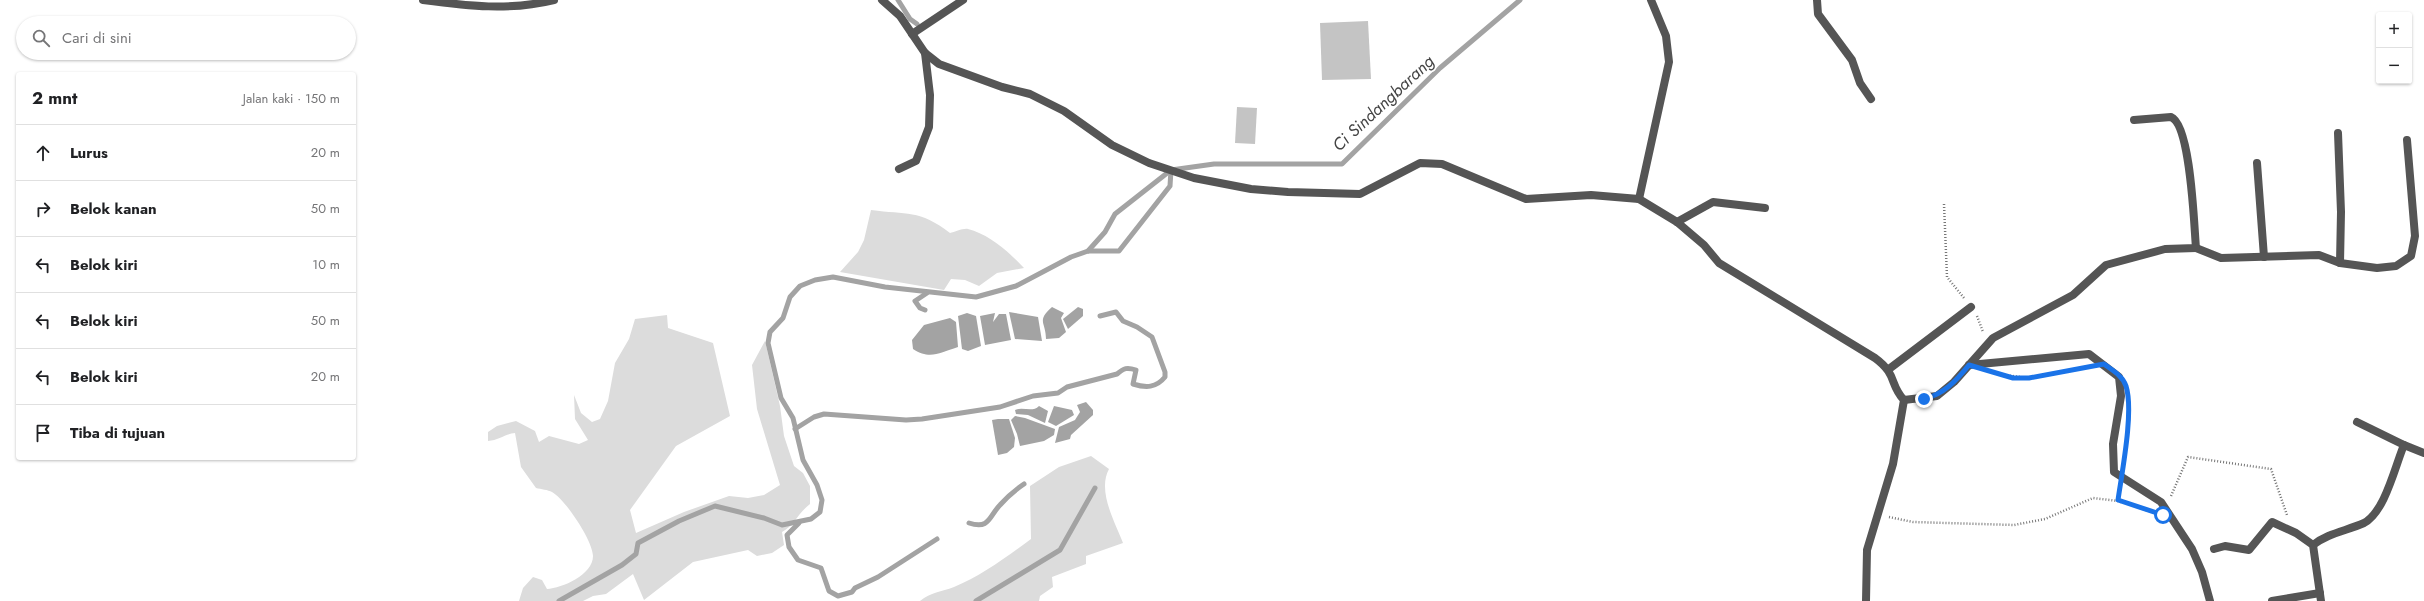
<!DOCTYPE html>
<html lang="id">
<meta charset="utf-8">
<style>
:root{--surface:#fff;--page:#f2f2f2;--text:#202124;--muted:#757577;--line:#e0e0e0}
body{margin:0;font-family:Jost,sans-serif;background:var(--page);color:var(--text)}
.controls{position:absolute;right:12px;top:12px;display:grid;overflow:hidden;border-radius:4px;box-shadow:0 1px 3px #0004}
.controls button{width:36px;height:36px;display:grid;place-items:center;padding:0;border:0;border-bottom:1px solid var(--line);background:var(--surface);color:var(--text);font:20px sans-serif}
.stop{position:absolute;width:12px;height:12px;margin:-9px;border:3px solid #1a73e8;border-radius:50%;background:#fff}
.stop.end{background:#1a73e8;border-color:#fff;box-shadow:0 1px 4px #0008}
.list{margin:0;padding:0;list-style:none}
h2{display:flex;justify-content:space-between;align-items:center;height:52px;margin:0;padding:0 16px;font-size:17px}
h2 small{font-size:13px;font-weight:400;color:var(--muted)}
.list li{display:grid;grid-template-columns:26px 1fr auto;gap:12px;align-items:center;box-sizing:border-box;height:56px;padding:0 16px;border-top:1px solid var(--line)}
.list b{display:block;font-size:15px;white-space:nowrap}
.list em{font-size:13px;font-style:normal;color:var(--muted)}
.icon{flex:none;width:22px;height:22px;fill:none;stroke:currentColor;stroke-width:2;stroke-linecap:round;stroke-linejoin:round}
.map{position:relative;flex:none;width:2424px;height:601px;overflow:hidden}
.search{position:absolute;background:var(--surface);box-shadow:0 1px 3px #0004;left:16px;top:16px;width:340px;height:44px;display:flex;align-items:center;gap:10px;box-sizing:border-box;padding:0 14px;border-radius:22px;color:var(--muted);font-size:15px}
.panel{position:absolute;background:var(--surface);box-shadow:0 1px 3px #0004;left:16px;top:72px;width:340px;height:388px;border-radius:4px}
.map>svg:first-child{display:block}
</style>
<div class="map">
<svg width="2424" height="601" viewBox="0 0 2424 601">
<rect width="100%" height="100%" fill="#fff"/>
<g fill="#dcdcdc">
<path d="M871,210C907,215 919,209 950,233C955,232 963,228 968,229C989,234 1010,253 1024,268L997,273L979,286L965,280L951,279L944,290L840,272L858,252L864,240Z"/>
<path d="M667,315L668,328L713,343L730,416L676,446L630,510L636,533L684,512L729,496L748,498L764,495L780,485L757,409L752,365L765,341L780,406L784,436L794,466L803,473L810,486V504C798,513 794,526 782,532L784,545L772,553L757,556L748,550L693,562L644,600L633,574L606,594L593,596L583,601H519L523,588L533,577L542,580L547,589C562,588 593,575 593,556C593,541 565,499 552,492C548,490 541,489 536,488L521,467L515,433C505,434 499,440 488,441V432L497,426L516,421L535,431L539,442L549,436L579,444L588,440L575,419L574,395L581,413L592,422L600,419L608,401L615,363L629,339L635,319Z"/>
<path d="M1091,456L1109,469C1097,491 1115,522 1123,543L1086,556V564L1052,577L1053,587L1040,596L1039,601H920C931,592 941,592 954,587C981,576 1008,556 1031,539L1030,486L1059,467Z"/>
</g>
<g fill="#a3a3a3">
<path d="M1052,307L1064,313L1061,318L1066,332L1059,338L1046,339C1046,322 1036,321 1052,307Z"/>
<path d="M1078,307L1083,309V316L1068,329L1063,319Z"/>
<path d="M1009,312L1038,317L1042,341L1015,339Z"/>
<path d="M967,313L976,316L981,346L968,351L962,349L958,316Z"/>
<path d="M995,313L993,322L999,314H1006L1011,340L985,345L980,316Z"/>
<path d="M950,318L956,322L958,347C939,353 930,360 913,349L912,340L924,325Z"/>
<path d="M1086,402L1093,410V415L1071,435L1070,439L1055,443L1059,427L1075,420L1080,412L1077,405Z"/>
<path d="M1039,406L1048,411L1045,423L1028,415L1016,414L1015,410C1023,406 1032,413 1039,406Z"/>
<path d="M1054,406L1072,410L1074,415L1056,426L1048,422Z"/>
<path d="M1015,416L1025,418L1055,429L1054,435L1044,441L1020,446L1017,434L1011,420Z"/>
<path d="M998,419H1009L1015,438L1014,447L1007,453L998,455L992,420Z"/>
</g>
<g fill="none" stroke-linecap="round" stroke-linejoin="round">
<g stroke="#a3a3a3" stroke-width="5">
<path d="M898,0L910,19L917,24"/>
<path d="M1088,251L1105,232L1115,214L1171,170L1214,164H1342L1440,68L1520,0"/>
<path d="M925,310L920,308L915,301L927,293"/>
<path d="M795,429L814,417L824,414L906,420L922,419L1000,407L1033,396L1058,393L1067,387L1117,374C1124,368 1127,367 1136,370L1133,384C1146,388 1156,388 1165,377V372L1152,337L1137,327L1123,321L1116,312L1100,316"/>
<path d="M799,523L787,535L789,547L798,560L821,568L829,591L838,596L852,592L855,588L878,577L937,539"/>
<path d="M969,523C990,530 989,516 1000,505C1007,497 1015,490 1024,484"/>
<path d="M559,601L622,565L636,554L638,543L679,521L715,506L764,518L782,525L811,519L820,512L822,500L817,485L803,460L793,418L781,398L768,343L770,332L783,318L790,297L800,286L815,280L833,277L885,287L976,297L1016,286L1071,257L1088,251H1119L1170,186L1171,170"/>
<path d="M976,601L1060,550L1095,488"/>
</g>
</g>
<g fill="#c4c4c4">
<path d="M1368,21L1371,79L1322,80L1320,23Z"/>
<path d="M1237,107L1257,108L1255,144L1235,143Z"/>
</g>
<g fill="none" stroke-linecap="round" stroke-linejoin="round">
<g stroke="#777" stroke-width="2.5" stroke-dasharray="1 2" stroke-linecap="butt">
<path d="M1944,204L1947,277L1964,298"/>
<path d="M1977,316L1983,332"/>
<path d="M2004,375L2029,378L2078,369"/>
<path d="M2171,496L2188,457L2271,469L2287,515"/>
<path d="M2118,501L2120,490"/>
<path d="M1889,517L1913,522L2014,525L2045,519L2093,498L2118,501L2149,511"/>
</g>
<g stroke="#555" stroke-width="8">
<path d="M423,0C468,6 509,11 554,0"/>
<path d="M882,0L900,16L925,53L939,64L1002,87L1030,94L1064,111L1112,145L1149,163L1194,178L1251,189L1288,192L1360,194L1420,163L1442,164L1526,199L1591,195L1639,199L1677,222L1704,245L1719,263L1875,358C1898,375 1889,384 1904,400L1893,464L1867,550L1866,601"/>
<path d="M1817,0L1818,14L1852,60L1860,83L1871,99"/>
<path d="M912,34L963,0"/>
<path d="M2338,133L2341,212L2340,263"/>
<path d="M2257,163L2264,257"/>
<path d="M899,169L916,161L929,127L930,95L925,53"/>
<path d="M1639,199L1669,62L1666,36L1651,0"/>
<path d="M1677,222L1713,202L1765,208"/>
<path d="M2196,248L2221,258L2319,255L2340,263L2377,268L2396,266L2411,256L2415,236L2407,140"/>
<path d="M1969,365L2089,354L2119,377L2121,396L2113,444L2114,472L2161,502L2192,549L2202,572L2210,601"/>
<path d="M1889,369L1971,307"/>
<path d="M1904,400L1937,396L1954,382L1993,338L2073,295L2106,265L2165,249L2196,248C2194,226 2191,125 2171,117L2134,120"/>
<path d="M2357,422L2404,445"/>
<path d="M2313,545C2328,533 2346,531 2364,523C2385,512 2395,466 2404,445L2424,453"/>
<path d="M2214,549L2225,546L2249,550L2272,522L2296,533L2313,545L2321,601"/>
<path d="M2272,601L2320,593"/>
</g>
</g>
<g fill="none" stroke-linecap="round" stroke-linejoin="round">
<path stroke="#1a73e8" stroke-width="5" d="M1924,399C1944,394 1956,381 1969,365L2013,378H2029L2104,364C2112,370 2123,376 2126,386C2134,411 2122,472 2118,500L2163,515"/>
</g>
<g text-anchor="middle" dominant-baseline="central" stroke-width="3.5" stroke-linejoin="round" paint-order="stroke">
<g font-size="17" font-style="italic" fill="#444" stroke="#fff">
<text transform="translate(1383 103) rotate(-43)">Ci Sindangbarang</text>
</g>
</g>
</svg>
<div class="controls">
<button>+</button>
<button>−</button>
</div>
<div class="stop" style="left:2163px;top:515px"></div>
<div class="stop end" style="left:1924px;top:399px"></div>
<div class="search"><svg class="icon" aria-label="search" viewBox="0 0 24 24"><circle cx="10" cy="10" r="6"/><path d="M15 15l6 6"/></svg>Cari di sini</div>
<section class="panel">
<h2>2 mnt<small>Jalan kaki · 150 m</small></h2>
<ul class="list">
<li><svg class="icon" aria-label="ahead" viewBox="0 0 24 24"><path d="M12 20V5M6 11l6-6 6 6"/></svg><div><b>Lurus</b></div><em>20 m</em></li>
<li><svg class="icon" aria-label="right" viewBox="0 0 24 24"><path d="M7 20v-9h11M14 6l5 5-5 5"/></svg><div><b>Belok kanan</b></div><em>50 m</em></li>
<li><svg class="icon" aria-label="left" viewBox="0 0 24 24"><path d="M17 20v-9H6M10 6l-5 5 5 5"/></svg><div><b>Belok kiri</b></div><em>10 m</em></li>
<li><svg class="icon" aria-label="left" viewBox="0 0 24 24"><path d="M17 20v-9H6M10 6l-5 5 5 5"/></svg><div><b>Belok kiri</b></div><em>50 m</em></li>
<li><svg class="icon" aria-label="left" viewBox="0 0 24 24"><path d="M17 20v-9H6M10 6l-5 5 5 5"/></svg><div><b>Belok kiri</b></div><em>20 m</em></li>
<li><svg class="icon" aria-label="arrive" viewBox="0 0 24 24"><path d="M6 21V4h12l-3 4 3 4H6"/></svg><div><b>Tiba di tujuan</b></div></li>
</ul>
</section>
</div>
